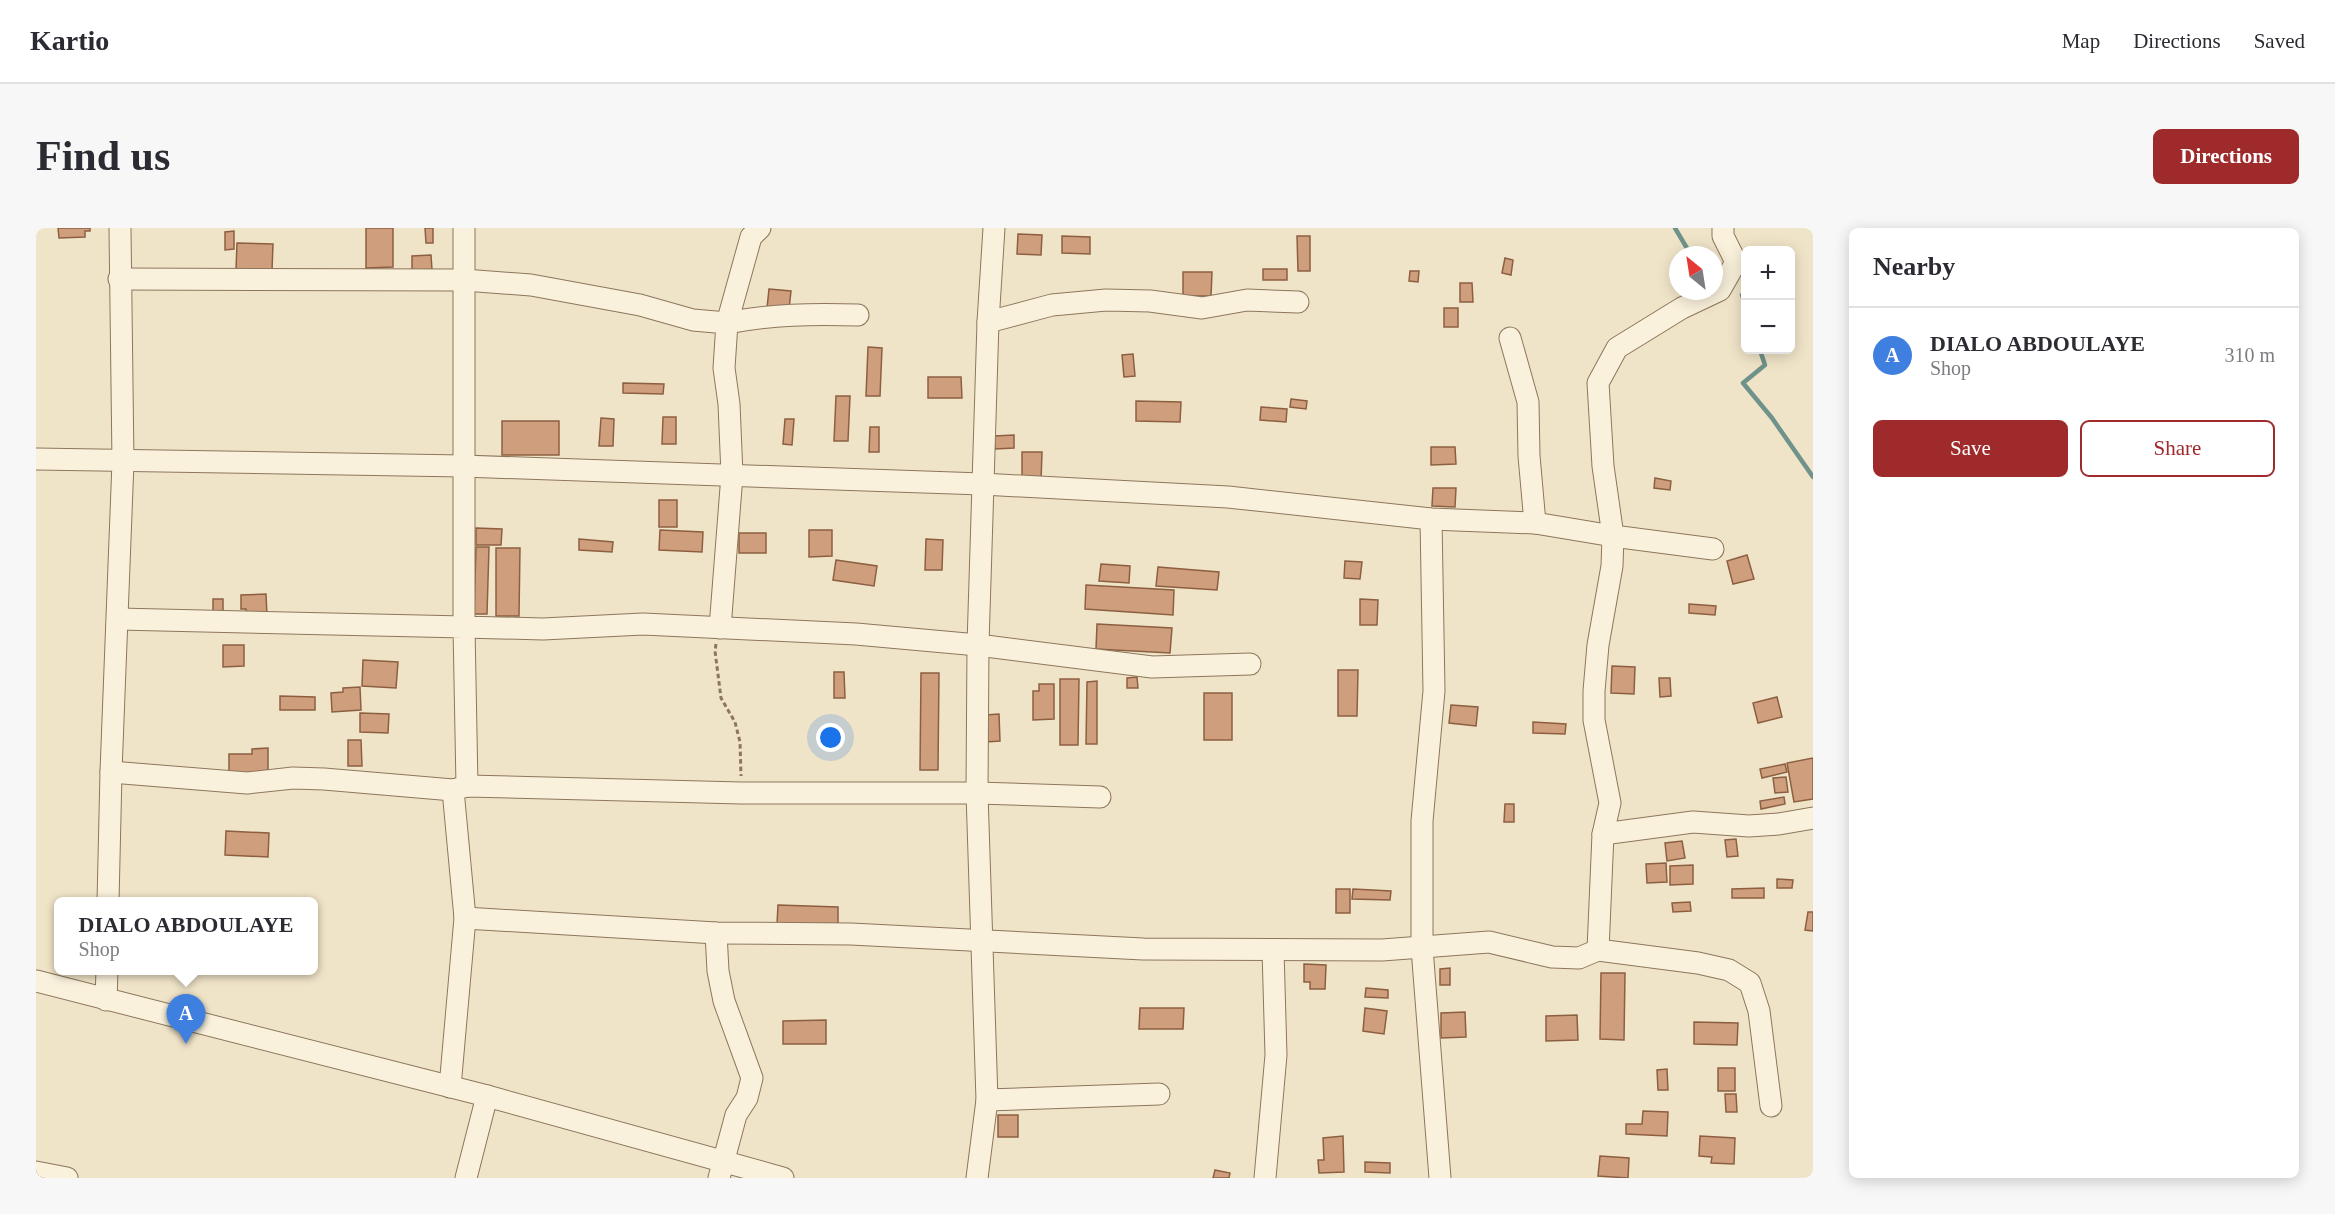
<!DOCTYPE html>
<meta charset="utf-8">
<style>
:root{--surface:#fff;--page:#f7f7f7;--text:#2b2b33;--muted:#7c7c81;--line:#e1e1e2;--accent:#9e2a2b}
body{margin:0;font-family:Georgia,serif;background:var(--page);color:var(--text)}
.controls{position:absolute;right:18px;top:18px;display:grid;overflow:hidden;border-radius:9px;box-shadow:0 3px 15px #0003}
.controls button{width:54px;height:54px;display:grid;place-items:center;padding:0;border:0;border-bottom:2px solid var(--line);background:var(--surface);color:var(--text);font:30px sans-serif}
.compass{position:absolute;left:1633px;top:18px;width:54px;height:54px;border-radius:50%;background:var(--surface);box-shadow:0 3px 15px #0003;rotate:330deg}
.you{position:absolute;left:795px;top:510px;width:21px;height:21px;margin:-15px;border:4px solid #fff;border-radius:50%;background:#1a73e8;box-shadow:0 0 0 9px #1a73e833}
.badge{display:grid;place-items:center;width:39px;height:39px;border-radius:50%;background:var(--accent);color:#fff;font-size:20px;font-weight:700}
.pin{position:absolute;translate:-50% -50px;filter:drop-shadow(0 2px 3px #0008)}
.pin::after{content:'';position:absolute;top:32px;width:21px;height:18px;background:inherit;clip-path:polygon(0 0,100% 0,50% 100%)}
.popup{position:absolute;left:18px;top:669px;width:264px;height:78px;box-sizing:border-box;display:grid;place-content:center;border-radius:9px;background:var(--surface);filter:drop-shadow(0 2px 4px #0005);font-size:20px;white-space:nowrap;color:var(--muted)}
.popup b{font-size:22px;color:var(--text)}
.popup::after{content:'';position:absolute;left:50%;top:100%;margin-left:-12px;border:12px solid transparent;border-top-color:var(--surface)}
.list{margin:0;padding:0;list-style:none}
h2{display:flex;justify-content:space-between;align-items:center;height:78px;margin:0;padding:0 24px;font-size:26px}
h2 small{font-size:20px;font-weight:400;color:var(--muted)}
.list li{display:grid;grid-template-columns:39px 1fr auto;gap:18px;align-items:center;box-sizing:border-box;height:96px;padding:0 24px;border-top:2px solid var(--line)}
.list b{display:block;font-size:22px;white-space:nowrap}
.list p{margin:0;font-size:20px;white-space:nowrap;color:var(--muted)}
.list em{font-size:20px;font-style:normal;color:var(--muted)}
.actions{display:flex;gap:12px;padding:18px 24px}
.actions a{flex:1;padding:14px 0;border:2px solid var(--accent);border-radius:9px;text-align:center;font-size:21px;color:var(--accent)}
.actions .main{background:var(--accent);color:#fff}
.map{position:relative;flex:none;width:1777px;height:950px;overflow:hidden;border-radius:9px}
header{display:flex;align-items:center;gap:36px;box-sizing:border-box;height:84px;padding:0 30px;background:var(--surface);border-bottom:2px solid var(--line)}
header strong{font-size:28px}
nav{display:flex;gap:33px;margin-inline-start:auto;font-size:21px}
.intro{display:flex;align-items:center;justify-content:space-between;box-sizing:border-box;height:144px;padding:0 36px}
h1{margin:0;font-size:42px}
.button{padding:15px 27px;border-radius:9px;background:var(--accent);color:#fff;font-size:21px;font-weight:700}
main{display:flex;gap:36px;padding:0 36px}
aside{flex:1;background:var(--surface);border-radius:9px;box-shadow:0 3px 15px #0003}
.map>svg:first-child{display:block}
</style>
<header>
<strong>Kartio</strong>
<nav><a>Map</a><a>Directions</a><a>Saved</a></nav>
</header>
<div class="intro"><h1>Find us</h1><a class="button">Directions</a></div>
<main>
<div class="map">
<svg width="1777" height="950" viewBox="0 0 1777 950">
<rect width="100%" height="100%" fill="#f0e4c8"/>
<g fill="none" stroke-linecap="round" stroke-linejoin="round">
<g stroke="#6f938a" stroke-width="4.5">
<path d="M1639,0L1655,27"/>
<path d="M1706,67L1710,78"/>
<path d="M1724,122L1729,137L1707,155L1736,190L1777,249"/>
</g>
</g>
<g fill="#cf9f7d" stroke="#8d5f41" stroke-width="1.5">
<path d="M22,0H54V3H49V9L23,10Z"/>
<path d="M330,0H357V39L330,40Z"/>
<path d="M389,0H397V15H390Z"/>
<path d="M198,3V21L189,22V4Z"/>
<path d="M982,6L1006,7L1005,27L981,26Z"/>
<path d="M1026,8L1054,9V26L1026,25Z"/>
<path d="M1261,8H1274V43H1262Z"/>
<path d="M201,15L237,16L236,43L200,42Z"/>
<path d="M395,27L396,42L376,43V28Z"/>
<path d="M1469,30L1477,32L1475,47L1466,45Z"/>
<rect x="1227" y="41" width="24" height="11"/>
<path d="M1374,43H1383L1382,54L1373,53Z"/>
<path d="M1147,44H1176L1175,68H1147Z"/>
<path d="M1424,55H1436L1437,74H1424Z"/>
<path d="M733,61L755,63L753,81L731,80Z"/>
<rect x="1408" y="80" width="14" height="19"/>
<path d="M832,119L846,120L844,168H830Z"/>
<path d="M1097,126L1099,148L1088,149L1086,127Z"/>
<path d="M892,149H925L926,170H892Z"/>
<path d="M587,155L628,156L627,166L587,165Z"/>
<path d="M800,168H814L812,213H798Z"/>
<path d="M1255,171L1271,173L1270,181L1254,179Z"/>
<path d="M1100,173L1145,174L1144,194L1100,193Z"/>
<path d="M1225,179L1251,181L1250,194L1224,192Z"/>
<path d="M627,189H640V216H626Z"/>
<path d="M565,190L578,191L577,218H563Z"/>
<path d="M749,191H758L756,217L747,216Z"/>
<rect x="466" y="193" width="57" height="34"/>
<path d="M834,199H843V224H833Z"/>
<path d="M978,207V220L959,221L958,208Z"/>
<path d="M1395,219H1419L1420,236L1395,237Z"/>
<path d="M986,224H1006L1005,253L986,252Z"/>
<path d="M1619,250L1635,253L1634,262L1618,260Z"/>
<path d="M1397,260H1420L1419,279L1396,278Z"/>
<rect x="623" y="272" width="18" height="27"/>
<path d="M440,300L466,301L465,317H440Z"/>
<path d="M624,302L667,304L666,324L623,322Z"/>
<path d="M773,302H796V328L773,329Z"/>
<rect x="703" y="305" width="27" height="20"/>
<path d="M543,311L577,314L576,324L543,322Z"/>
<path d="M890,311L907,312L906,342H889Z"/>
<path d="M440,319H453L451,386H438Z"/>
<path d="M460,320H484L483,388H460Z"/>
<path d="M1711,327L1718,351L1697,356L1691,333Z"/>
<path d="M800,332L841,338L838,358L797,352Z"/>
<path d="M1309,333L1326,334L1324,351L1308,350Z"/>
<path d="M1065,336L1094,338L1093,355L1063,353Z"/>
<path d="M1122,339L1183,344L1181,362L1120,358Z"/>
<path d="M1050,357L1138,362L1137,387L1049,381Z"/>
<path d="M230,366L231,388L211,389L210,381H205V367Z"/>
<rect x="177" y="371" width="10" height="18"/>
<path d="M1324,371L1342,372L1341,397H1324Z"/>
<path d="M1653,376L1680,378L1679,387L1653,385Z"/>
<path d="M1061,396L1136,400L1134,425L1060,421Z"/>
<path d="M187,417H208V438L187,439Z"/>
<path d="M327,432L362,434L360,460L326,458Z"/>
<path d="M1576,438L1599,439L1598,466L1575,465Z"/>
<path d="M1302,442H1322L1321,488H1302Z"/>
<path d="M798,444H808L809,470H798Z"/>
<path d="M885,445H903L902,542H884Z"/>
<path d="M1101,449L1102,460H1091V450Z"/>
<path d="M1623,450H1634L1635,468L1624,469Z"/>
<path d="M1024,451H1043L1042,517H1024Z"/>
<path d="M1061,453V516H1050L1051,454Z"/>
<path d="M1003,456H1018V491L997,492V463H1003Z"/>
<path d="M324,459L325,482L296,484L295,465L307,464V460Z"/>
<rect x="1168" y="465" width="28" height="47"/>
<path d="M244,468L279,469V482H244Z"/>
<path d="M1741,469L1746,489L1722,495L1717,475Z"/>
<path d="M1415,477L1442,479L1440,498L1413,495Z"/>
<path d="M324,485L353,486L352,505L324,504Z"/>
<path d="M963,486L964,513L950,514L949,487Z"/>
<path d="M1497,494L1530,496L1529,506L1497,505Z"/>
<path d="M312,512H325L326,538H312Z"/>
<path d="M232,520V546L193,547V526H216V521Z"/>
<path d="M1777,530V571L1758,574L1751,535Z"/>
<path d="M1749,536L1751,544L1726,550L1724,541Z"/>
<path d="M1750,549L1752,564L1739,565L1737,550Z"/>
<path d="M1748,569L1749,576L1725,581L1724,573Z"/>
<path d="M1469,576H1478V594H1468Z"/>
<path d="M190,603L233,605L232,629L189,627Z"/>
<path d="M1700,611L1702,628L1691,629L1689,612Z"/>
<path d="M1646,613L1649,630L1631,633L1629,615Z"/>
<path d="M1630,635L1631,654L1611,655L1610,636Z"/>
<path d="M1657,637V656L1634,657V638Z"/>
<path d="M1741,651L1757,652L1756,660H1741Z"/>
<path d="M1728,660V670H1696V661Z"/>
<rect x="1300" y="661" width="14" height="24"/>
<path d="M1317,661L1355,663L1354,672L1316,671Z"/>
<path d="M1654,674L1655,683L1637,684L1636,675Z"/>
<path d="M742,677L802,679V698L741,696Z"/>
<path d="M1772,684H1777V703L1769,702Z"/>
<path d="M1268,736L1290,737L1289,761H1274V754H1268Z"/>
<path d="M1414,740V757H1404V741Z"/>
<path d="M1565,745H1589L1588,812L1564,811Z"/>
<path d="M1330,760L1352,762V770L1329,769Z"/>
<path d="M1104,780H1148L1147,801H1103Z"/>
<path d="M1329,780L1351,783L1348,806L1327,803Z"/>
<path d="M1429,784L1430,809L1405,810V785Z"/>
<path d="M1541,787L1542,812L1510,813V788Z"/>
<path d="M790,792V816H747V793Z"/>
<path d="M1658,794L1702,795L1701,817L1658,816Z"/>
<rect x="1682" y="840" width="17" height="23"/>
<path d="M1631,841L1632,862H1622L1621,842Z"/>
<path d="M1689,866H1700L1701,884H1690Z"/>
<path d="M1607,883L1632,884L1631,908L1590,906V896H1606Z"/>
<rect x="962" y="887" width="20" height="22"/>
<path d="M1307,908L1308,944L1283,945L1282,932H1288L1287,910Z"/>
<path d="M1664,908L1699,910L1698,936L1675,935L1676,929L1663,928Z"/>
<path d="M1564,928L1593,930L1592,950L1562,948Z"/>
<path d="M1329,934L1354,935V945L1329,944Z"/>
<path d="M1179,942L1194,945L1193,950H1177Z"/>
</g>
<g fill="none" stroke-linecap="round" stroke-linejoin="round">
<defs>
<g id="minor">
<path d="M428,0V399L507,401L607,396L820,406L942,417L1116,439L1214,436"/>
<path d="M724,0L715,9L691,95C735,86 777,86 822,87"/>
<path d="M83,51L428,52L495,57L604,77L657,92L691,95L688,140L693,176L696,247L684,400"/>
<path d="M952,94L1016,77L1070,72L1114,73L1166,80L1211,72L1262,74"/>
<path d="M1474,110L1492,174L1493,228L1499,295"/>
<path d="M0,231L427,238L946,256L1192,269L1395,291L1499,295L1577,308L1576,338L1562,417L1558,463V492L1574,575L1567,606L1562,722"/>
<path d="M1395,291L1398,463L1386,593V720L1404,950"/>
<path d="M1677,321L1577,308L1567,238L1562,155L1581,120L1646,80L1684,62L1700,34L1687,8V0"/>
<path d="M82,391L428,399L431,558"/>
<path d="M75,544L211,555L257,550L288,551L417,562L431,558L705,565H941L1064,569"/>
<path d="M1567,606L1657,594L1713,598L1743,596L1777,590"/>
<path d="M72,674L75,544L87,234L84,0"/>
<path d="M429,690L680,705L815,706L1107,721L1346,722L1453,714L1516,729L1543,730L1562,722L1662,735L1693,742L1714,755L1723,783L1735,878"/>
<path d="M680,705L682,743L688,773L716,850L711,870L700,887L683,950"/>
<path d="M0,753L451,868L747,950"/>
<path d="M70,772L71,742"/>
<path d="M414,859L429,690L417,562"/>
<path d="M951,872L1123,866"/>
<path d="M0,944L31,950"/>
<path d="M430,950L451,868"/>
<path d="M941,950L951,872L941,565L942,417L952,94L958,0"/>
<path d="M1229,950L1240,827L1237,722"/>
</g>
</defs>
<use href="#minor" stroke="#8d765c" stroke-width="23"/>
<path stroke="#8d765c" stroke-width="3" stroke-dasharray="4.5 3" stroke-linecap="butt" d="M680,416L679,423L685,470L699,494L704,514L705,548"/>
<use href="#minor" stroke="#faf1dc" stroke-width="21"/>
</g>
</svg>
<div class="controls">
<button>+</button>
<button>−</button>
</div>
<svg class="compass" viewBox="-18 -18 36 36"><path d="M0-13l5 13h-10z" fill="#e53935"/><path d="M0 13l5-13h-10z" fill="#7c7c81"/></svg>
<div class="you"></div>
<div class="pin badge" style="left:150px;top:816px;background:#3f7fe0">A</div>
<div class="popup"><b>DIALO ABDOULAYE</b>Shop</div>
</div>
<aside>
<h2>Nearby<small></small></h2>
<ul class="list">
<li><span class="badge" style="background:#3f7fe0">A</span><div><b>DIALO ABDOULAYE</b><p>Shop</p></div><em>310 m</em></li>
</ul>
<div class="actions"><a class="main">Save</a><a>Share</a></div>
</aside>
</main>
